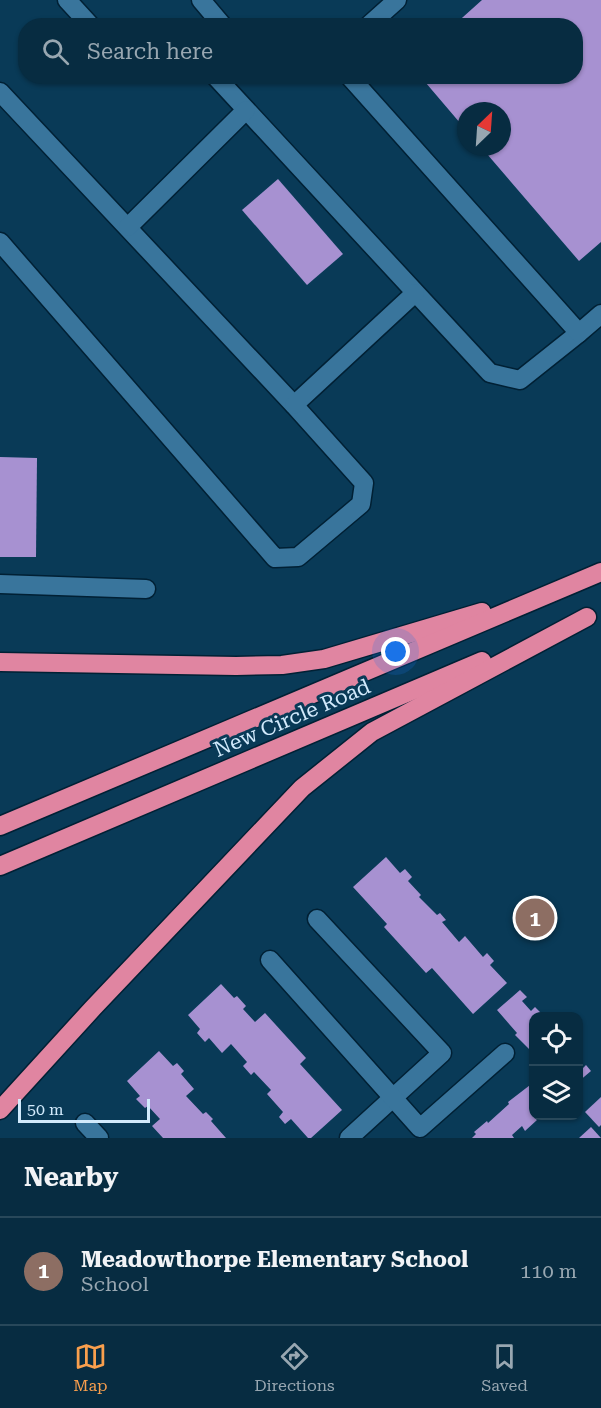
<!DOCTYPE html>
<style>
:root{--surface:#072c41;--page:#103448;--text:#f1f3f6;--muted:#98a7b1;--line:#28485a;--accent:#f99f4d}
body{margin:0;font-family:"Roboto Serif",serif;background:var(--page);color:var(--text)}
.controls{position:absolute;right:18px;bottom:18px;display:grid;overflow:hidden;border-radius:12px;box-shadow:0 2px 4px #0004}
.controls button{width:54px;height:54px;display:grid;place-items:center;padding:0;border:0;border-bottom:2px solid var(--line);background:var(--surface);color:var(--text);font:30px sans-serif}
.compass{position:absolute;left:457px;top:102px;width:54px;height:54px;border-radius:50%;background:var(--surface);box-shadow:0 2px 4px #0004;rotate:25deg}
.scale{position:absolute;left:18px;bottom:15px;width:132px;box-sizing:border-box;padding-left:6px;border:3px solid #d2eafc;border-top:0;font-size:16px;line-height:21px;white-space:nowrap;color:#d2eafc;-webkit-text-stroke:4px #093a57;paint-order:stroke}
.you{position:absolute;left:396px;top:652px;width:21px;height:21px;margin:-15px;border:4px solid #fff;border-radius:50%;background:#1a73e8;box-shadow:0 0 0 9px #1a73e833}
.badge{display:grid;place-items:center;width:39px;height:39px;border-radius:50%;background:var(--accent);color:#fff;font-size:20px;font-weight:700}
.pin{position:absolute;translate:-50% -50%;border:3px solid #fff;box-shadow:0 2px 6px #0006}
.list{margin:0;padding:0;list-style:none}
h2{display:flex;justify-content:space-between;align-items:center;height:78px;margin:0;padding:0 24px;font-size:26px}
h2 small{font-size:20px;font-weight:400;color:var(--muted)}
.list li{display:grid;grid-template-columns:39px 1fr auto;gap:18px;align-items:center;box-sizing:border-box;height:108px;padding:0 24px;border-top:2px solid var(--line)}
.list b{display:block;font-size:22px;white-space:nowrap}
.list p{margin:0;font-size:20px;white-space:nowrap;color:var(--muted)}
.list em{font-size:20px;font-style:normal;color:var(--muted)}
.icon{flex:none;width:33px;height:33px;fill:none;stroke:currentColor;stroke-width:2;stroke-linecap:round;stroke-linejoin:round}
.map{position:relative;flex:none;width:601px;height:1138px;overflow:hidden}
.search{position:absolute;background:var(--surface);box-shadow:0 2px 4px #0004;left:18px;right:18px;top:18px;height:66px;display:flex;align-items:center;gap:15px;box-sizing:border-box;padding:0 21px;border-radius:24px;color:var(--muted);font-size:22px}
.sheet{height:186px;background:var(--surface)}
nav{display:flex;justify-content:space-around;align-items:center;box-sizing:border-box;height:84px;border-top:2px solid var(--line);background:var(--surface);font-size:16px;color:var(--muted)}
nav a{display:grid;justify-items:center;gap:3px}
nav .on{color:var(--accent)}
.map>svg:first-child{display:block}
</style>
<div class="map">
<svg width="601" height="1138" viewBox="0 0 601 1138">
<rect width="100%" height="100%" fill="#093a57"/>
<g fill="#a791d1">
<path d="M482,0H601V242L579,261L481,147H502V111H466V130L420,76H576V26H453Z"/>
<path d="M278,179L343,254L307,285L242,210Z"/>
<path d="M0,457L37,458L36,557H0Z"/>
<path d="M386,857L400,873L405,869L412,877L408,881L421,895L419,897L437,915L440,913L446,920L442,922L459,942L465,936L483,957L487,953L494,961L490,965L507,983L473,1014L432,968L426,973L384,927L387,924L353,887Z"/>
<path d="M221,984L234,998L237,996L246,1006L243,1009L255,1022L265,1013L306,1058L300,1064L342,1110L311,1138H308L291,1119L285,1124L279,1117L283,1112L267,1094L271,1090L254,1072L251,1075L243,1066L247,1062L231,1044L222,1053L209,1038L205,1042L197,1033L200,1029L188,1015Z"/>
<path d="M520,990L527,997L522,1001L531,1011L535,1007L542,1014L534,1016V1054L515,1035L517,1033L497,1010Z"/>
<path d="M159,1051L173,1066L177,1063L184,1071L181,1074L194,1089L186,1096L203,1114L206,1112L213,1119L211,1121L226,1138H163L152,1126L160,1119L148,1106L145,1108L136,1099L140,1096L127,1081Z"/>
<path d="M586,1065L591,1071L578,1082V1066L581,1070Z"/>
<path d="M534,1082L532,1114L537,1120L525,1131L522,1126L512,1135L514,1138H472L476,1134L474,1132L487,1121L488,1123L509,1104L508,1102Z"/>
<path d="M601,1097V1125L599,1127L585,1112Z"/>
<path d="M591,1127L601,1138H579Z"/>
</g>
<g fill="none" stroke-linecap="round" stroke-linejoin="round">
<defs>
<g id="minor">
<path d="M67,0L91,26"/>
<path d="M201,0L223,26"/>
<path d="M368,26L397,0"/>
<path d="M215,76L490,373L520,380L579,333"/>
<path d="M349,76L579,333L601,314"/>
<path d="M0,92L294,405L364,483L361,504L298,557L275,558L0,242"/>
<path d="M128,227L246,110"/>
<path d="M294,405L415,293"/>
<path d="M0,584L146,589"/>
<path d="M317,919L442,1053L349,1138"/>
<path d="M270,960L420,1128L505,1053"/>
<path d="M85,1123L99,1138"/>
</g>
<g id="highway">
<path d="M0,662L236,666L282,665L324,659L482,612"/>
<path d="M0,826L601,572"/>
<path d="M0,866L482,661"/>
<path d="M0,1110L93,1008L302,788L372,732L587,617"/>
</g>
</defs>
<use href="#minor" stroke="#012034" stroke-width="21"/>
<use href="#highway" stroke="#012034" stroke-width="21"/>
<use href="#minor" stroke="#39759c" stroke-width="18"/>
<use href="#highway" stroke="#e085a1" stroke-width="18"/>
</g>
<g text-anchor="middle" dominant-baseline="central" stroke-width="6" stroke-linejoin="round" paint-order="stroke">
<g font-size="21" fill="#d2eafc" stroke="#093a57">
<text transform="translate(292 718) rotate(-23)">New Circle Road</text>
</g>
</g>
</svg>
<div class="controls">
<button><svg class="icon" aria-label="locate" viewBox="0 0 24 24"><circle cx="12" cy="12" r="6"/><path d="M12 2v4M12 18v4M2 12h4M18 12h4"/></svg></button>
<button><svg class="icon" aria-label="layers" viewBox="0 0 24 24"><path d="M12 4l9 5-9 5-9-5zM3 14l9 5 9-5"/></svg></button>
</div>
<svg class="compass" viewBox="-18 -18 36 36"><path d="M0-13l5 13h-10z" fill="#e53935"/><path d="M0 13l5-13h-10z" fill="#98a7b1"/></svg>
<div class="scale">50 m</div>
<div class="you"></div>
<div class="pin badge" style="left:535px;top:918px;background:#8d6e63">1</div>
<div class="search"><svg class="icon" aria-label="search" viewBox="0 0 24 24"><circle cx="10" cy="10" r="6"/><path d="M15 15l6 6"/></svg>Search here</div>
</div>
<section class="sheet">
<h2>Nearby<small></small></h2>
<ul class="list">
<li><span class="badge" style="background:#8d6e63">1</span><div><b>Meadowthorpe Elementary School</b><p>School</p></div><em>110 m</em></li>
</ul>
</section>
<nav>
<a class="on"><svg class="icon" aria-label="map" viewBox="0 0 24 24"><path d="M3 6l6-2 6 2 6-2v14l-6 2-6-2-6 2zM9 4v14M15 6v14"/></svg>Map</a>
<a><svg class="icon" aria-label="directions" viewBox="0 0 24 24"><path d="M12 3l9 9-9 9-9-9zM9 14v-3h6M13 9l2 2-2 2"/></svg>Directions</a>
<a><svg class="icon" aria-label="saved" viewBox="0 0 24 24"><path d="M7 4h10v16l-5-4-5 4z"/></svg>Saved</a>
</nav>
